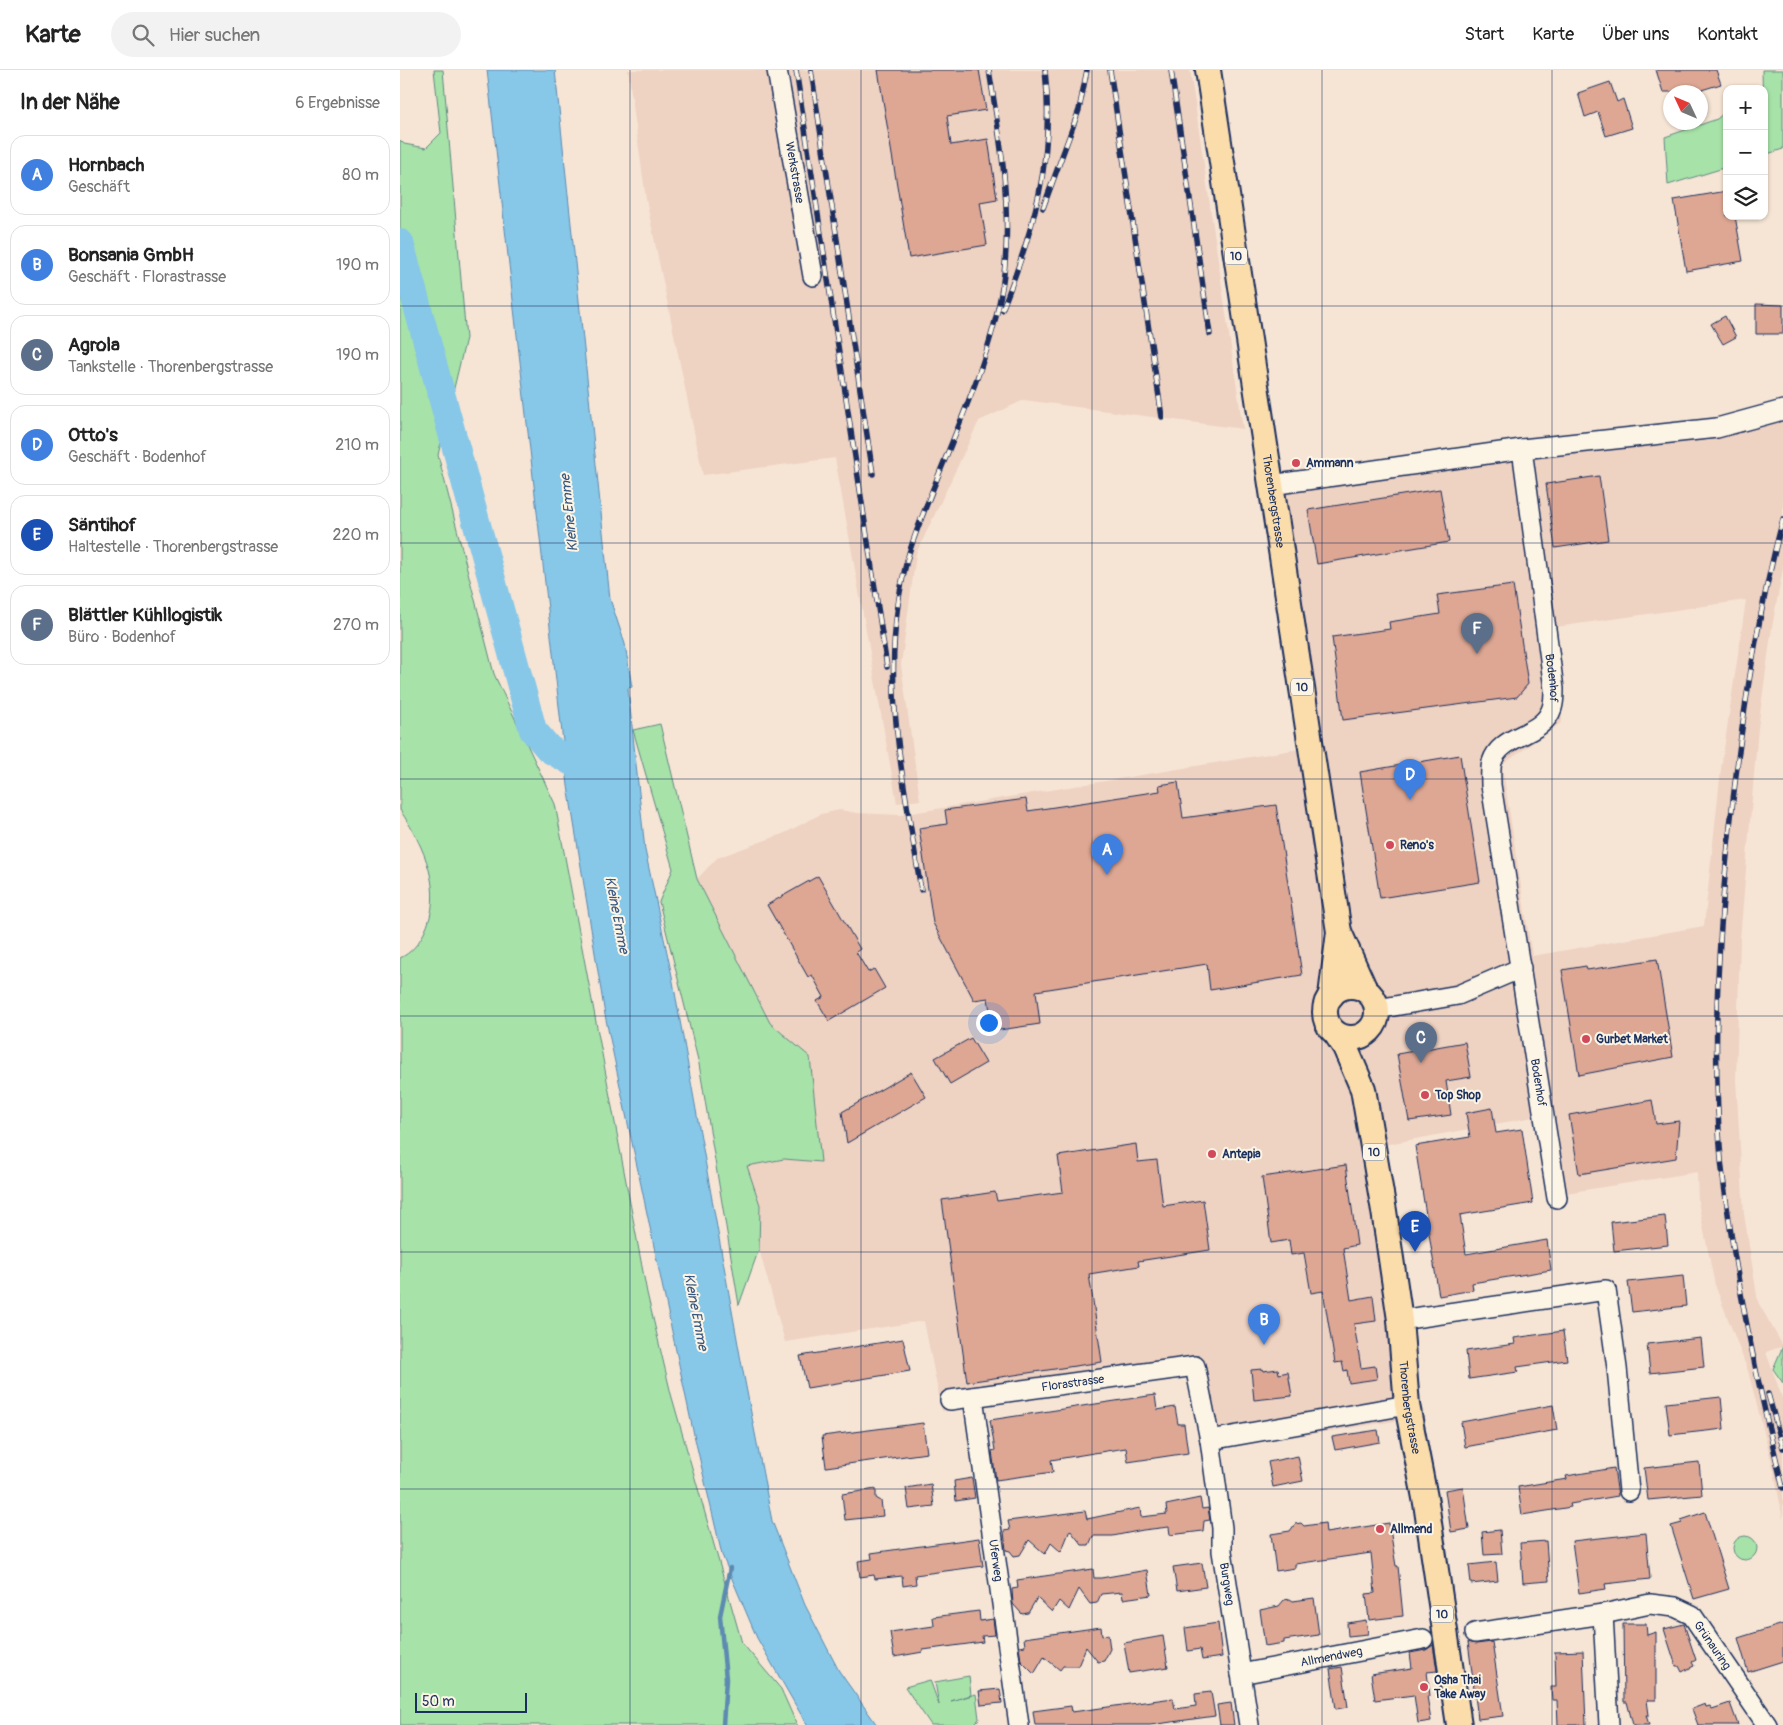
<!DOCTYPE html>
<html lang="de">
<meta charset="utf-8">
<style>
:root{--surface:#fff;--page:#f2f2f2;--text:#222;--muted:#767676;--line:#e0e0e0;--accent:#d1495b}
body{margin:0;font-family:Pangolin,sans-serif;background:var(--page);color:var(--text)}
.controls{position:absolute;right:15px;top:15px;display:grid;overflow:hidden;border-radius:10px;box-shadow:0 1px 4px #0004}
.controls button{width:45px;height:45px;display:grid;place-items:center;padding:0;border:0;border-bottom:1px solid var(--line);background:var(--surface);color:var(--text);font:25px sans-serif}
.compass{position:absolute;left:1263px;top:15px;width:45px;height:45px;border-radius:50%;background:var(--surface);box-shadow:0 1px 4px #0004;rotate:314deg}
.scale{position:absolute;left:15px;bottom:12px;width:112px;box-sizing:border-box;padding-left:5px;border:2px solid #1b2f5e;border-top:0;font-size:14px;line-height:18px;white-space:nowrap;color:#1b2f5e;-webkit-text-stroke:4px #fcf5e5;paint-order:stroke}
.you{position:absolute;left:588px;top:952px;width:18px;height:18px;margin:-12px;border:4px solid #fff;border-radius:50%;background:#1a73e8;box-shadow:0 0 0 8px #1a73e833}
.badge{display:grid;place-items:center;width:32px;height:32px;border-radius:50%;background:var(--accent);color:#fff;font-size:16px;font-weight:700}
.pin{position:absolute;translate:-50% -41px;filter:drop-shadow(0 1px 2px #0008)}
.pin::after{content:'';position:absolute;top:26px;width:18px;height:15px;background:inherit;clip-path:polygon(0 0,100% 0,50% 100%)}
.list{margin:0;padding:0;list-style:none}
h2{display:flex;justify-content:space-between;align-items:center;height:65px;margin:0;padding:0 20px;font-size:21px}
h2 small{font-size:16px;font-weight:400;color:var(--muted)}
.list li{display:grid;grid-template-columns:32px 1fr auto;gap:15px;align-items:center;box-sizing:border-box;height:80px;margin:0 10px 10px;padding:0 10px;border:1px solid var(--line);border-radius:15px}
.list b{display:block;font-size:19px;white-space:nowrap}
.list p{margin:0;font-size:16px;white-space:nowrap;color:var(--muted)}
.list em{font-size:16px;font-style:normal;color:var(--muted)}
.icon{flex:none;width:28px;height:28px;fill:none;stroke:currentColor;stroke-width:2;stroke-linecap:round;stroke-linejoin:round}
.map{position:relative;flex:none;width:1383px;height:1655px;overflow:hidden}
header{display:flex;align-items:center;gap:30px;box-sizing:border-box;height:70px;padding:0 25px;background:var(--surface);border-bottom:1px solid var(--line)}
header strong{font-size:24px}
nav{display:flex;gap:28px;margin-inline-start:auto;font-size:18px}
.search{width:350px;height:45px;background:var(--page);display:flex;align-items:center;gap:12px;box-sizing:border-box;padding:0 18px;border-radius:28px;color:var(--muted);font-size:19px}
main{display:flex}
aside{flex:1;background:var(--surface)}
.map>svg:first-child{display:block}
</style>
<header>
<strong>Karte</strong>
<div class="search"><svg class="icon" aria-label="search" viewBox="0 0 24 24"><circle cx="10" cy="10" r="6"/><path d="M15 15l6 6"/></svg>Hier suchen</div>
<nav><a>Start</a><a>Karte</a><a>Über uns</a><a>Kontakt</a></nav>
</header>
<main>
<aside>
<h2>In der Nähe<small>6 Ergebnisse</small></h2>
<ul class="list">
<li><span class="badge" style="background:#3f7fe0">A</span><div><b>Hornbach</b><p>Geschäft</p></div><em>80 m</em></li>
<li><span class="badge" style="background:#3f7fe0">B</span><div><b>Bonsania GmbH</b><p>Geschäft · Florastrasse</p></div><em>190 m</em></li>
<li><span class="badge" style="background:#5c6f8a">C</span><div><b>Agrola</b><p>Tankstelle · Thorenbergstrasse</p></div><em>190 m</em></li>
<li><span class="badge" style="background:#3f7fe0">D</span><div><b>Otto's</b><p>Geschäft · Bodenhof</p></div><em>210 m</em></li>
<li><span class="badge" style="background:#1a4fb4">E</span><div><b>Säntihof</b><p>Haltestelle · Thorenbergstrasse</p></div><em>220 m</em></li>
<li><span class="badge" style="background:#5c6f8a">F</span><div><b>Blättler Kühllogistik</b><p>Büro · Bodenhof</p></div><em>270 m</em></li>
</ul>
</aside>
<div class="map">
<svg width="1383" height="1655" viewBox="0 0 1383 1655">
<rect width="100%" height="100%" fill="#f6e5d5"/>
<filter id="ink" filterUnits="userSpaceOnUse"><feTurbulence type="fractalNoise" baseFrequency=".02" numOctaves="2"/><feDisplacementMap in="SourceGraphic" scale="10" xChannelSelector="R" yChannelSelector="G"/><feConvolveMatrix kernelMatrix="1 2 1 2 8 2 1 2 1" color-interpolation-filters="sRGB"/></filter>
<g filter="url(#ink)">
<g fill="#eed2c2" fill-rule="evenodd">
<path d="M228,0H790L843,359L624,330L579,351L516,484L501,595L520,730L497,733L435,388L303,405L246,129Z"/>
<path d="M1383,340V498L1372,557L1358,658L1340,869L1336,1010L1344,1144L1358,1232L1383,1276L1366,1282L1383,1330V1450L1374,1401L1348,1301L1315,1215L1298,1132L1297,1102L1147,1126L1133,1047L983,1075L1002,1350L818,1378L788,1307L542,1341L524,1251L385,1272L359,1179L360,1135L347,1096L384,1089L420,1092L410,987L370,953L297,809L317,788L385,763L421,744L440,740L457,743L500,745L911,677L871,415ZM1346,530L1321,699L1304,856L1132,886L1102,695L1162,652L1156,557Z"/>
</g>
<g fill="#a7e2a8" stroke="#618883">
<path d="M34,0H43L66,268L38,385L94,604L155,734L247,1223L271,1324L342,1573L381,1619L397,1655H0V888C11,883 18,874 24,863C45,821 24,776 0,740V70L4,74L26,78L41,63Z"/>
<path d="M1362,0H1383V79L1364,85Z"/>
<path d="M1327,40V97L1268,115L1265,67L1317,49Z"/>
<path d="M260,654L297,809L370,953L410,987L421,1092L384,1089L347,1096L360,1135L359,1179L339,1235L299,994L259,832L273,799L233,660Z"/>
<path d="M1383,1276V1313L1373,1299Z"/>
<circle cx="1345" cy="1478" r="12"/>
<path d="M569,1606L571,1625L551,1631L576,1624L579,1649L573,1655H531L505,1617L530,1610L539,1635L535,1612Z"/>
</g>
<path fill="#87c7e8" stroke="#5c8ab1" d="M87,0H155L210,529L225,574L232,617L228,618L245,780L272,906L341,1291L372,1451L405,1535L439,1601L477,1655H407L357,1568L322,1485L292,1356L205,945L168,716Z"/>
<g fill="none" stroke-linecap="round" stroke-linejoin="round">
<path stroke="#5c8ab1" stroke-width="4.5" d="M323,1655L326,1609L320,1546L330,1498"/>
<path stroke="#87c7e8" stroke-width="28" d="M0,173L133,660L149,679L195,705"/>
</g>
<g fill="#dda794" stroke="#1b2f5e">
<path d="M478,0H579L586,40L547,46L551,75L588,69L597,129L580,132L587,175L509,188Z"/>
<path d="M1256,0H1316L1321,14L1295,22H1263Z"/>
<path d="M1210,12L1217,32L1223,29L1232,58L1206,66L1198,42L1185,47L1178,23Z"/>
<path d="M1327,121V146H1335L1343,191L1286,201L1274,130Z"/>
<path d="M1356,234L1383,235V264H1356Z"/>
<path d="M1325,246L1336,267L1323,274L1311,254Z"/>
<path d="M1199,406L1208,470L1155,478L1146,414Z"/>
<path d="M1040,419L1049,472L917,494L908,440Z"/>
<path d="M1113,515L1128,614L1117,627L943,650L932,567L990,559L989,552L1040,544L1037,525Z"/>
<path d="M1060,685L1080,812L980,828L960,702Z"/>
<path d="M778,712L783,748L876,735L902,905L810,920L807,894L636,921L640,954L593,961L588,928L574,930L533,853L519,758L547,754L545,740L626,729L628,741L760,721L759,715Z"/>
<path d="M418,806L460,879L456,882L468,902L474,899L485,918L429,951L417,931L424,927L412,905L408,907L367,835Z"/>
<path d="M1257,889L1273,987L1179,1005L1162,900L1186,896L1187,900Z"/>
<path d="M571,968L586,993L550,1014L535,988Z"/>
<path d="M1065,972L1071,1007L1046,1011L1051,1045L1009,1051L997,984Z"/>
<path d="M511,1002L526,1027L447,1073L442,1042Z"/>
<path d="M1252,1030L1256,1054L1279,1051L1276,1088L1179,1104L1169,1045Z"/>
<path d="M1092,1038L1096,1063L1122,1059L1133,1133L1060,1145L1066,1184L1147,1170L1151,1200L1072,1213L1073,1220L1039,1226L1015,1076L1070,1067L1066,1043Z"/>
<path d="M736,1074L738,1092L757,1090L763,1136L803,1130L810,1180L738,1191L739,1196L689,1204L702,1292L567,1312L542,1130L595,1122L597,1131L663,1122L658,1086Z"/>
<path d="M946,1095L957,1175L943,1178L951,1230L973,1226L976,1251L954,1254L961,1298L975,1296L977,1309L949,1313L947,1300L944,1301L942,1292L935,1293L923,1221L911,1223L904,1183L891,1185L889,1170L871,1173L862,1107Z"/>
<path d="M1265,1146L1268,1175L1214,1181L1211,1152Z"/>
<path d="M1283,1206L1286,1236L1232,1242L1228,1212Z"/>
<path d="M1163,1261L1167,1290L1117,1297L1118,1302L1069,1309L1066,1281L1115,1274L1114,1268Z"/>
<path d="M1301,1268L1304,1297L1250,1303L1247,1274Z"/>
<path d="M503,1269L510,1301L407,1318L400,1286Z"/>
<path d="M862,1299L863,1301L878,1299L879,1304L888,1302L892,1326L854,1330L851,1300Z"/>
<path d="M755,1325L757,1340L775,1337L778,1354H784L788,1383L728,1392L726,1378L706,1381L651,1390L653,1402L596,1410L592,1381L595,1380L590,1350Z"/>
<path d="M1321,1327L1324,1359L1270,1365L1266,1333Z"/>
<path d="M1153,1335L1157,1360L1065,1377L1061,1352Z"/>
<path d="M523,1353L527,1383L426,1397L422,1366Z"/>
<path d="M978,1360L980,1372L935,1380L932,1367Z"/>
<path d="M898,1386L903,1411L873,1417L868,1392Z"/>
<path d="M1299,1392L1302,1425L1248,1430L1244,1398Z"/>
<path d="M1214,1398L1218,1426L1170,1434L1171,1437L1122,1445L1118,1417L1167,1409L1166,1406Z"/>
<path d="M572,1408L575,1428L556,1431L554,1411Z"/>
<path d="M531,1414L534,1436L509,1439L506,1418Z"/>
<path d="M1063,1417L1069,1459L1051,1462L1045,1420Z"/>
<path d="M476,1419V1428L481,1431L483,1446L445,1450L442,1424Z"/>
<path d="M800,1428L802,1439L808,1438L810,1450L804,1451L803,1461L770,1465L769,1457L743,1460L713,1466H693L689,1475H682L670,1460L661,1482L651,1473L645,1484L629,1470L620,1485L614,1486L610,1481L606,1480L604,1461L610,1460L608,1451L685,1441L687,1449L740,1438L741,1447L767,1444L766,1435Z"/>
<path d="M1305,1442L1329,1519L1294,1529L1271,1456L1282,1453L1281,1450Z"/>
<path d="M901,1453L904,1456L925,1453L926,1463L989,1453L996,1496H998L1003,1546L969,1550L966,1524L975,1523L971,1483L895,1494V1498L876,1501L871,1464L890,1461L895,1454Z"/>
<path d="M1100,1460L1102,1484L1084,1485L1082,1462Z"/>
<path d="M1246,1463L1250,1509L1205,1514L1206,1519L1179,1523L1172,1471Z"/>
<path d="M579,1468L583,1496L515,1505L516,1514L503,1516L502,1506L475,1509L474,1505L460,1507L458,1491L472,1489L471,1483Z"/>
<path d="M1146,1471L1149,1511L1123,1513L1120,1473Z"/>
<path d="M1096,1492L1098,1511L1071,1514L1069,1495Z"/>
<path d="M802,1493L806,1517L777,1521L773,1497Z"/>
<path d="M693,1499L694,1508H701L747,1500L751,1525L723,1529L722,1522L701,1524L697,1533L690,1534L679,1519L669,1540L659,1531L652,1542L637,1528L628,1543L622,1544L613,1534L612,1519L618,1518L617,1510Z"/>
<path d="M914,1528L919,1565L884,1570V1573L865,1576L860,1540L879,1536L884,1530L890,1529L893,1531Z"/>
<path d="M579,1541L580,1551L593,1549L595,1565L582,1566L583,1572L523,1580V1582L494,1587L490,1562L534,1556L533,1547Z"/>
<path d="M966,1550L968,1564L948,1566L947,1553Z"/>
<path d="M818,1553L822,1587L802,1590L800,1579L788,1581L785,1558Z"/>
<path d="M1223,1554H1246L1247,1565L1256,1562V1630H1247L1249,1645H1246L1249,1655H1233L1227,1632H1224Z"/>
<path d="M1284,1554L1296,1590L1292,1592L1294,1596L1282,1602L1279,1596H1276L1264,1559Z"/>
<path d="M1383,1554V1591L1348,1602L1338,1568Z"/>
<path d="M701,1557L702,1566L708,1564L710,1579L704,1591L698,1592L686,1577L678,1596H663L660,1600L644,1587L634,1604L621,1591L619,1577L625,1576L624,1568Z"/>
<path d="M763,1566L768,1597L729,1603L724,1573Z"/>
<path d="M1068,1572L1076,1574L1092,1572L1103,1646L1078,1649Z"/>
<path d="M1033,1575L1037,1601L1027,1602L1030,1626H1027L1031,1651L1018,1653L1014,1625L975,1630L971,1604L1012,1598L1010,1583L1026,1580Z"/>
<path d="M1183,1581L1186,1655H1158L1157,1630H1152L1151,1617H1156L1155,1582Z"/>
<path d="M942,1597L948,1637L936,1639L930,1599Z"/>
<path d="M600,1619L602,1633L581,1635L579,1621Z"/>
<path d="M811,1622L815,1646L750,1655H635L633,1641L671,1636L672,1642L773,1628L775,1639L796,1636L795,1624Z"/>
<path d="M831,1633L834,1655H820L817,1635Z"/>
<path d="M1330,1633L1338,1655H1298L1292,1639L1305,1634L1306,1637L1310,1636L1312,1639Z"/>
</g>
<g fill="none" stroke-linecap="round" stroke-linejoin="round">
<defs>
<g id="minor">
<path id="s1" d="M377,0L413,206"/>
<path id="s2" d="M1122,379L1154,619C1154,625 1154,632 1152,638C1143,667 1101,663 1092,692C1090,699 1091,708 1091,715L1157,1128"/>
<path d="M871,415L1122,379L1317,358L1383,340"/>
<path d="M977,939L1058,925L1121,898"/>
<path d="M1000,1250L1206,1220L1217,1298L1229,1421"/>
<path id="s3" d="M573,1327L619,1655"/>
<path id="s4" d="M550,1330L795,1296L810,1370L822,1458V1481L849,1655"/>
<path d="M810,1370L1007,1335"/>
<path d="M1203,1544L1209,1655"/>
<path id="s5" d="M1075,1563L1203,1544L1250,1534L1275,1537L1292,1545L1367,1655"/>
<path id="s6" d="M841,1604L1023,1569"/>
</g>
<g id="major">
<path id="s7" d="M808,0L939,862L931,926"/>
<path d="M940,864L965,920"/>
<circle cx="951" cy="942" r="26"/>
<path id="s8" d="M937,965L945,977L963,1019L984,1141L1000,1250L1007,1335L1026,1433L1059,1655"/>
</g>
</defs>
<use href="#minor" stroke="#1b2f5e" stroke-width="22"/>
<use href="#major" stroke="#1b2f5e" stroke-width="28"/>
<use href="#minor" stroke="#fcf5e5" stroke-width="19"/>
<use href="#major" stroke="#fbddab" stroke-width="24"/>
<defs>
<g id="rail">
<path d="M396,0L487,597"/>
<path d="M411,0L473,404"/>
<path d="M710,0L762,347"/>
<path d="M771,0L810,264"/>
<path d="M643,138L679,40L687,0"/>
<path d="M602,240C634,160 655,87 645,0"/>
<path d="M1383,449C1358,542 1344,635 1333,730C1319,850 1311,968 1321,1089C1323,1112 1327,1135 1330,1157C1343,1245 1362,1332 1383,1418"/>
<path d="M521,820C503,704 476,598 509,483C538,394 593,296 604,204C612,135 600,68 589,0"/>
<path d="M1368,1324L1383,1378"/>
</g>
</defs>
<use href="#rail" stroke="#1b2f5e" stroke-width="5.5"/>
<use href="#rail" stroke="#fcf5e5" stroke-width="4" stroke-dasharray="11" stroke-linecap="butt"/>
</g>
</g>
<path fill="none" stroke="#1b2f5e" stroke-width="1" stroke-opacity="0.55" d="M230,0V1655M461,0V1655M692,0V1655M922,0V1655M1152,0V1655M0,236H1383M0,473H1383M0,709H1383M0,946H1383M0,1182H1383M0,1419H1383"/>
<g fill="#d1495b" stroke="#fcf5e5" stroke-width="2">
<circle cx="896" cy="393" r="5"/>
<circle cx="990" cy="775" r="5"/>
<circle cx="1186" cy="969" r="5"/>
<circle cx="1025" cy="1025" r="5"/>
<circle cx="812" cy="1084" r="5"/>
<circle cx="980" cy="1459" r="5"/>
<circle cx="1024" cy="1617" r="5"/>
</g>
<g text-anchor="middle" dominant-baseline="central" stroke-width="4" stroke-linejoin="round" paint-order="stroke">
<g fill="#fcf5e5" stroke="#5e6a86" stroke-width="1">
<rect x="825" y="177.5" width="22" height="17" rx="4"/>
<rect x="891" y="608.5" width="22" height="17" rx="4"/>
<rect x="963" y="1073.5" width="22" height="17" rx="4"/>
<rect x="1031" y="1535.5" width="22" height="17" rx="4"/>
</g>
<g font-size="11" font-weight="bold" fill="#1b2f5e">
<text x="836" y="186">10</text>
<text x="902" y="617">10</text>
<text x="974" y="1082">10</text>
<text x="1042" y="1544">10</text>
</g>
<g font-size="12" fill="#1b2f5e" stroke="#fcf5e5">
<text stroke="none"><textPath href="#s1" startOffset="104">Werkstrasse</textPath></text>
<text stroke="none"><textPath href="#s7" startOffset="436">Thorenbergstrasse</textPath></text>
<text stroke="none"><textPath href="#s2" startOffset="231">Bodenhof</textPath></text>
<text stroke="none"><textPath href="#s2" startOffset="669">Bodenhof</textPath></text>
<text stroke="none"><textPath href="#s4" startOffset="124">Florastrasse</textPath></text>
<text stroke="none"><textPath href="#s8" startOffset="382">Thorenbergstrasse</textPath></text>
<text stroke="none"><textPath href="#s3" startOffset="165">Uferweg</textPath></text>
<text stroke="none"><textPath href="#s4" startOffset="468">Burgweg</textPath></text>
<text stroke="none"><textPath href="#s5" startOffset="258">Grünauring</textPath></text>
<text stroke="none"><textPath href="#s6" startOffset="92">Allmendweg</textPath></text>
</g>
<g font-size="12" font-weight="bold" fill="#1b2f5e" stroke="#fcf5e5" text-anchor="start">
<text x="906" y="393">Ammann</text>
<text x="1000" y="775">Reno's</text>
<text x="1196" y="969">Gurbet Market</text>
<text x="1035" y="1025">Top Shop</text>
<text x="822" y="1084">Antepia</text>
<text x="990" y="1459">Allmend</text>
<text x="1034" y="1610">Osha Thai<tspan x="1034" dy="14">Take Away</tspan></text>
</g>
<g font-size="14" font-style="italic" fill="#365580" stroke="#fcf5e5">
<text transform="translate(169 443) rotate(-96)">Kleine Emme</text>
<text transform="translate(217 845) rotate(79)">Kleine Emme</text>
<text transform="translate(296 1242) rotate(79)">Kleine Emme</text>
</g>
</g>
</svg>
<div class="controls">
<button>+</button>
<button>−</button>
<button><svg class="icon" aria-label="layers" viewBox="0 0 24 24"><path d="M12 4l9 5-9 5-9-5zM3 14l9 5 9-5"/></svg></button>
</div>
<svg class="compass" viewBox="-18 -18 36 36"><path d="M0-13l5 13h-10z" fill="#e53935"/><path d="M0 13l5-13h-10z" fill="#767676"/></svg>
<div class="scale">50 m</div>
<div class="you"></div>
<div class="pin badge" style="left:707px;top:805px;background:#3f7fe0">A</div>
<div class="pin badge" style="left:864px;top:1275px;background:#3f7fe0">B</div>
<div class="pin badge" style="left:1021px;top:993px;background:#5c6f8a">C</div>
<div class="pin badge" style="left:1010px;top:730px;background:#3f7fe0">D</div>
<div class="pin badge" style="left:1015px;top:1182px;background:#1a4fb4">E</div>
<div class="pin badge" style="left:1077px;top:584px;background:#5c6f8a">F</div>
</div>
</main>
